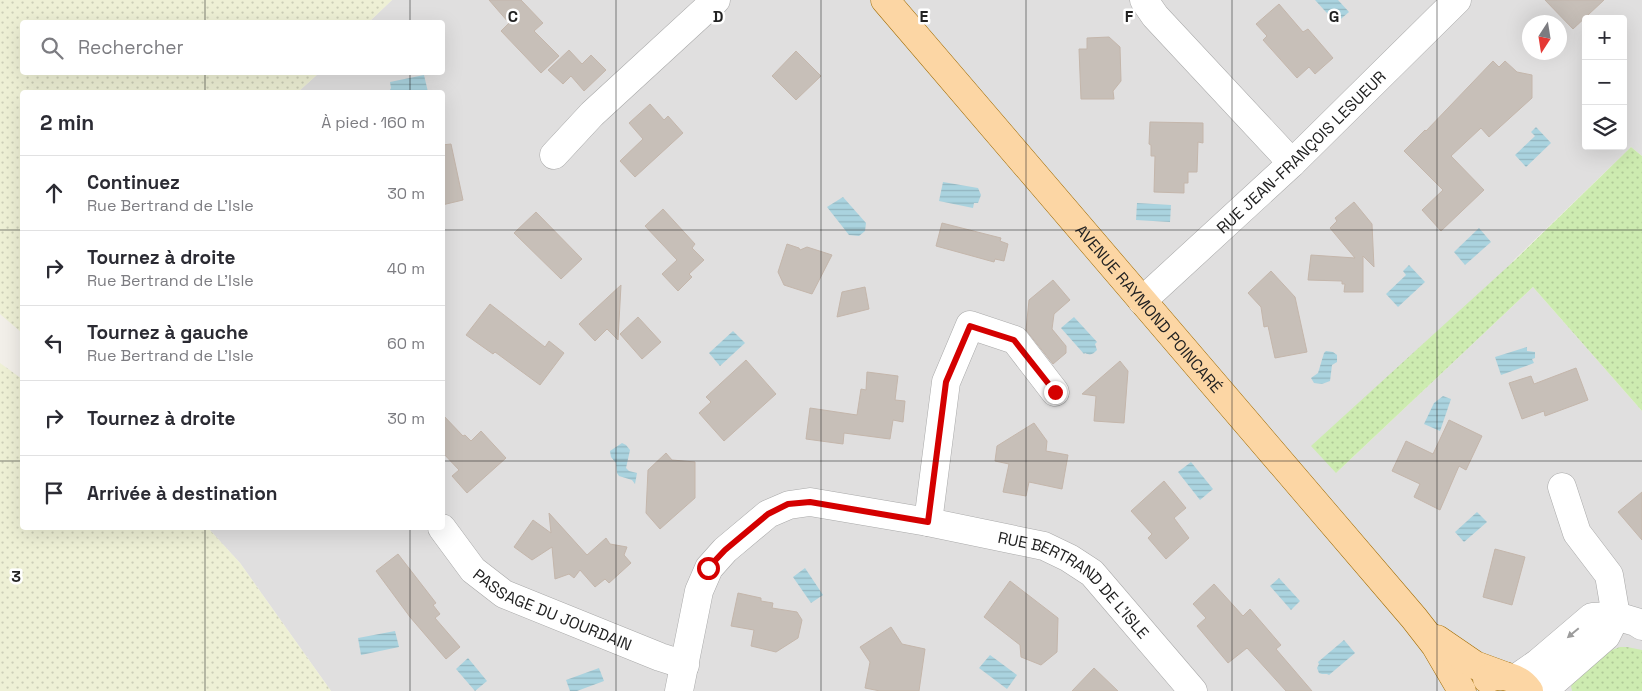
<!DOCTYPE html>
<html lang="fr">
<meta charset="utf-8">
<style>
:root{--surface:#fff;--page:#f2f2f3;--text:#2b2b33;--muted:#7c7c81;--line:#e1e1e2}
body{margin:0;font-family:"Space Grotesk",sans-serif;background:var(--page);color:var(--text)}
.controls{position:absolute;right:15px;top:15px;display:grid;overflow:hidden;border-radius:5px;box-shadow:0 5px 20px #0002}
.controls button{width:45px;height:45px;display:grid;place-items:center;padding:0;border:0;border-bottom:1px solid var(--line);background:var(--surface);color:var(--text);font:25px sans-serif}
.compass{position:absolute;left:1522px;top:15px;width:45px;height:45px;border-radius:50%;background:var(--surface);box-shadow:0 5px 20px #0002;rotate:192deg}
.stop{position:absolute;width:15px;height:15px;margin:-11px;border:4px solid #d40000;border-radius:50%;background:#fff}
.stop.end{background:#d40000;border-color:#fff;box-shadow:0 1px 5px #0008}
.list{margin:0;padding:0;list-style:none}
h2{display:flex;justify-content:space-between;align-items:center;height:65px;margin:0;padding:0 20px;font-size:21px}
h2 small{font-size:16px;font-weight:400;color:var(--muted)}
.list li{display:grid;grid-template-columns:32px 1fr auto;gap:15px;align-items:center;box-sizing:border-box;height:75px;padding:0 20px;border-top:1px solid var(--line)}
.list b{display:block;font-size:19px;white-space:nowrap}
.list p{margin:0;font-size:16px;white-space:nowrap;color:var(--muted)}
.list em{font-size:16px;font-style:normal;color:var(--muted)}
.icon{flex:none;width:28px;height:28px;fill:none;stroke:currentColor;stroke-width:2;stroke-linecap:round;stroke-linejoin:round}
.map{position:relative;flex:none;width:1642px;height:691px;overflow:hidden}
.search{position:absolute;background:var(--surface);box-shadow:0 5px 20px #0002;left:20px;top:20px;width:425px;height:55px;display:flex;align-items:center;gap:12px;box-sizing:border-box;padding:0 18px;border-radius:5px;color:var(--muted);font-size:19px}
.panel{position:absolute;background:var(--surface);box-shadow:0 5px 20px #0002;left:20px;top:90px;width:425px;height:440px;border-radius:5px}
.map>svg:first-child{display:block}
</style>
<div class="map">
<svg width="1642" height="691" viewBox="0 0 1642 691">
<defs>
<pattern id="farmland-dots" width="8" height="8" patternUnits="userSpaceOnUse" patternTransform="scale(1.25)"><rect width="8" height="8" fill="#eef0d5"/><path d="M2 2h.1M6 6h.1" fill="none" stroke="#ccceb7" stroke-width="1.8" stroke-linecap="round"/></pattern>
<pattern id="grass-dots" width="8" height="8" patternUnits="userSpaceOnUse" patternTransform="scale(1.25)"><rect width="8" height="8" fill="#cdebb0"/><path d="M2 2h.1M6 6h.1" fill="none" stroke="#b0c997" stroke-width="1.8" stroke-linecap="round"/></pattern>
<pattern id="water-rules" width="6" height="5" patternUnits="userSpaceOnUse" patternTransform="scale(1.25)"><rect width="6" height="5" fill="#aad3df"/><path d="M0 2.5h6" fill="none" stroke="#92b5bf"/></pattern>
</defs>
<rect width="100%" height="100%" fill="#f2efe9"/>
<path fill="#e0dfdf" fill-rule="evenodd" d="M392,0H1642V156L1631,147L1515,259L1336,473L1533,287L1642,411V691H331L240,563L208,528H442V92H298L319,73L442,72V22H369ZM1586,19H1623V146H1586ZM1530,22H1560V52H1530Z"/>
<g fill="url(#farmland-dots)">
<path d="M0,0H392L369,22H22V72L319,73L298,92H22V333L0,314Z"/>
<path d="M0,363L22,379V528H208L240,563L331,691H0Z"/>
</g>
<g fill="url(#grass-dots)">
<path d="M1631,147L1642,156V411L1533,287L1336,473L1311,446L1515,260Z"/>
<path d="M1620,647H1627L1642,650V691H1572L1571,686L1575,681L1609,651Z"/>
</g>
<g fill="url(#water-rules)">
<path d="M1315,0H1338L1349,12L1336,23Z"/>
<path d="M424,75L428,92H389L391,88L390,82Z"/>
<path d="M1536,127L1551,143L1526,167L1515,155L1535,136L1531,132Z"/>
<path d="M943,182L978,188L981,195L978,203H974L973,208L939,201Z"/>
<path d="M843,197L866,223L865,231L859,236L849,235L827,207Z"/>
<path d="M1137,203L1171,205L1170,222L1136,220Z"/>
<path d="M1479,228L1491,242L1465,265L1454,252Z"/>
<path d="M1409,265L1425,282L1398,307L1386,294L1406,275L1403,271Z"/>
<path d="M1074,317L1097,342L1095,344L1097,350C1093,354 1091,356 1085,353L1084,354L1061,328Z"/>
<path d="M733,331L745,343L720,366L709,353Z"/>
<path d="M1527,347V351L1535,352V358L1532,359L1534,363L1501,375L1495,357Z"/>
<path d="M1326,351L1333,352L1337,355V362L1332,365L1330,381L1322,384L1314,383L1311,378L1318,373L1324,353Z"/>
<path d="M1443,396L1451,399L1440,431L1424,424L1434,403Z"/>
<path d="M622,443L626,445L630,450L626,468L629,471L637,473L635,484L632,480L619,476L617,473L616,463L611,457L610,451Z"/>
<path d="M1191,462L1213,489L1200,500L1178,472Z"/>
<path d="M1477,512L1487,522L1464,542L1455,532Z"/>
<path d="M805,568L823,595L811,603L793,577Z"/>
<path d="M1279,578L1300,601L1291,610L1270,586Z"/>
<path d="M395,631L399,647L361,655L358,638Z"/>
<path d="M1344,640L1355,653L1329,675L1327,674H1322L1319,673L1317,668L1319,664L1318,662Z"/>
<path d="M990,655L1017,675L1007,689L979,668Z"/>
<path d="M468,658L487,681L475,691L456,669Z"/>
<path d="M599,668L604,681L577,691H570L566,680Z"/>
</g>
<g fill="#c7bfb8" stroke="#c4b6ab">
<path d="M489,0H521L543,23L534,31L559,56L541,73L501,31L509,23Z"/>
<path d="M1545,0H1604L1573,29Z"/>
<path d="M1279,4L1303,32L1308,29L1333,58L1315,74L1309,67L1297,78L1263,40L1267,36L1256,24Z"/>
<path d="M1109,37L1120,47L1121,81L1113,91L1114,99H1081L1079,49H1087V38Z"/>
<path d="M569,50L582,64L591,55L606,70L584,91L571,76L563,84L548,70Z"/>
<path d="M796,51L821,76L796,100L772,76Z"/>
<path d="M1493,61L1499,67L1505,61L1517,72L1532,75V98L1489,137L1481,128L1451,156L1484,190L1441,231L1422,210L1443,190L1404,151L1425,130L1426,131Z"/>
<path d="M650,104L664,120L668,116L683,133L635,177L620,161L643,139L629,123Z"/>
<path d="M1150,122L1203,123V143L1198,142L1197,172H1188V183H1184V193L1154,192L1155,156H1151V145L1149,144Z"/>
<path d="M451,144L463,200L442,205V145Z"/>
<path d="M1354,202L1372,224L1374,267L1363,256V292H1344L1345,284H1342V281L1308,280L1311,255L1355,258L1330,228L1337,221L1335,218Z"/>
<path d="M663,209L695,244L692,248L704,260L689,274L692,277L678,291L662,274L677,260L645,226Z"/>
<path d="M536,212L582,259L561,279L514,233Z"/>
<path d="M942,223L1001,238L1000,241L1008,244L1004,261L995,259L994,262L936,246Z"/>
<path d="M787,244L799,248L800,250L807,247L832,255L812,294L784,285L778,272Z"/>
<path d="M1271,271L1295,297L1307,352L1275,358L1268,326L1264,327L1261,307L1248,293Z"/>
<path d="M1053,280L1070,300L1054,314L1052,329L1066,346V353L1053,364L1026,330L1029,300Z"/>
<path d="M621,285L618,340L607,329L595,341L579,324Z"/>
<path d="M865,287L869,309L837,317L842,292Z"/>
<path d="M490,304L545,347L549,341L564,353L540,385L495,352L493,354L466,335Z"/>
<path d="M638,317L661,342L642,359L620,334Z"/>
<path d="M746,360L776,394L724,441L699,413L711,402L706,397Z"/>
<path d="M1120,361L1128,371L1124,423L1094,421L1096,396L1082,394Z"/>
<path d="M1576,368L1588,400L1545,416L1544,411L1522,419L1509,383L1531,376L1534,384Z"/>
<path d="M867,372L898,376L895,400L905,401L903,422L893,420L890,439L844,433L843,444L806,439L810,408L857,415L861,389L866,390Z"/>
<path d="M442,414L463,436L465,435L471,441L481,431L506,458L467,493L452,476L459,470L442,452Z"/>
<path d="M1449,420L1482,436L1466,470L1459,466L1440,510L1414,497L1420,484L1392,471L1406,441L1433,454Z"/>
<path d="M1034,423L1047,441L1046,451L1068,455L1062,489L1029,482L1026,496L1003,492L1009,464L995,461L997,446Z"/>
<path d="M666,453L672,460L695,462V498L660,529L646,513L648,470Z"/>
<path d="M1164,481L1186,508L1174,518L1189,538L1166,559L1148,538L1152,534L1131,511Z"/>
<path d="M1642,492V540L1618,512Z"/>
<path d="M549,513L587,555L606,538L610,544L627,547L624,555L631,563L609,583L605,579L595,587L580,570L574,578L569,574L555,579L552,547L532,560L514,547L533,520L551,533Z"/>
<path d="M1495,549L1525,557L1512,605L1483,597Z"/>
<path d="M398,554L436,603L433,605L440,614L435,618L460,647L446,659L410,617L376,571Z"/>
<path d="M1010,581L1058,618L1057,652L1041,665L1021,657L1020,645L984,617Z"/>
<path d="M1214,584L1243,616L1250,609L1281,645L1276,649L1312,691H1286L1247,648L1228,663L1197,626L1206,618L1193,604Z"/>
<path d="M738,593L761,598V601L773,603L772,608L797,612L802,620L798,638L776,652L751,646L754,630L731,626Z"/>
<path d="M891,627L902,644L925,649L919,691H880L865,688L870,662L860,647Z"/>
<path d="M1094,668L1118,691H1072Z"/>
</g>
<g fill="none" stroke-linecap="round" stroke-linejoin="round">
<defs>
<g id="minor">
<path d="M1144,0L1155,16L1292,163"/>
<path d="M554,155L592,114L716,0"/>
<path id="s1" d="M1142,301L1292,163L1457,0"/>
<path d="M928,522L946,382L970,325L1015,340L1055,392"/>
<path id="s2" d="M442,528L473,570L504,594L660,657L685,665"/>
<path d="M1515,679L1538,663L1592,617L1616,616L1636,622L1642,626"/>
<path id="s3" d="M679,691L699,591L709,568L725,550L768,514L789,505L810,502L928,522L1044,546L1069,558L1092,573L1193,691"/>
<path d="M1543,691L1606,636L1616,616L1609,575L1577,533L1562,487"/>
</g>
<g id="major">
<path id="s4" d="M885,0L1414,618L1435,645L1462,691"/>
<path d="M1437,639L1475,665L1505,676"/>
<path d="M1487,679C1502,672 1520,678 1529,691"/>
</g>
</defs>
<use href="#minor" stroke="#a9a9a9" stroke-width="29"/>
<use href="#major" stroke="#a06b00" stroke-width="29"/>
<use href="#minor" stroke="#fff" stroke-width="28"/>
<use href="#major" stroke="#fcd6a4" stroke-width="28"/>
</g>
<defs><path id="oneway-solid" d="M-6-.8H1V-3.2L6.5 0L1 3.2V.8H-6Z" transform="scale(1.25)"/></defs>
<use fill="#9c9c9c" href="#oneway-solid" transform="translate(1573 633) rotate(140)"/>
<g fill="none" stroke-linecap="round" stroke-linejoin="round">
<path stroke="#d40000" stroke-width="6" d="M708,568L725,550L768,514L788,504L810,502L928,522L946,382L970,326L1014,340L1055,392"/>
</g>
<path fill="none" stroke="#222" stroke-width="1" stroke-opacity="0.55" d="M205,0V22M410,0V22M616,0V691M821,0V691M1026,0V691M1232,0V691M1437,0V691M205,72V92M410,72V92M0,230H22M442,230H1642M0,461H22M442,461H1642M205,528V691M410,528V691"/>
<g text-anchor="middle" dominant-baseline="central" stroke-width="5" stroke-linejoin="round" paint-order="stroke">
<g font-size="16" fill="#222" stroke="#fff">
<text stroke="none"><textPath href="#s1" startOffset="218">RUE JEAN-FRANÇOIS LESUEUR</textPath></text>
<text stroke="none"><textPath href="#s4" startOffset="406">AVENUE RAYMOND POINCARÉ</textPath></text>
<text stroke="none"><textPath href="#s3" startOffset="535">RUE BERTRAND DE L'ISLE</textPath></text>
<text stroke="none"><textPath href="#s2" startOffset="142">PASSAGE DU JOURDAIN</textPath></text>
</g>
</g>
<g font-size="16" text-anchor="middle" font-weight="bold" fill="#222" stroke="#fff" stroke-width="5" stroke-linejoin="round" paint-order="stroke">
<text x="513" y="22">C</text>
<text x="718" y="22">D</text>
<text x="924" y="22">E</text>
<text x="1129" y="22">F</text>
<text x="1334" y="22">G</text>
<text x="16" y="582">3</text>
</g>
</svg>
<div class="controls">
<button>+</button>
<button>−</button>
<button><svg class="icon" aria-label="layers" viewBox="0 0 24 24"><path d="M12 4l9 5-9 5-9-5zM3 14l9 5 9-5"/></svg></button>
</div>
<svg class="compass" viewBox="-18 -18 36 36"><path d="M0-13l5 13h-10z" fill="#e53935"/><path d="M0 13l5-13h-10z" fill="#7c7c81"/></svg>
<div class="stop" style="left:708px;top:568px"></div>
<div class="stop end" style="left:1055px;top:392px"></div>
<div class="search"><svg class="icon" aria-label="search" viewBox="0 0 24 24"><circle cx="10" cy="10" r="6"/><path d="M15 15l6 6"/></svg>Rechercher</div>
<section class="panel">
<h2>2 min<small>À pied · 160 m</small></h2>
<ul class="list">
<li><svg class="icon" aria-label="ahead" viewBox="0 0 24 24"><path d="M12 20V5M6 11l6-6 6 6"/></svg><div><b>Continuez</b><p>Rue Bertrand de L'Isle</p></div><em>30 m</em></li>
<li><svg class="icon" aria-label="right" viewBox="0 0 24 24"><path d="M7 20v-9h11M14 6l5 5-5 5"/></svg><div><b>Tournez à droite</b><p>Rue Bertrand de L'Isle</p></div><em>40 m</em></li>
<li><svg class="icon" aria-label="left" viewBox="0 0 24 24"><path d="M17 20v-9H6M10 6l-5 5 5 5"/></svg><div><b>Tournez à gauche</b><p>Rue Bertrand de L'Isle</p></div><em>60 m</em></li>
<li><svg class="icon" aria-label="right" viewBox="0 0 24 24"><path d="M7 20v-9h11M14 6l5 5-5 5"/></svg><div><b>Tournez à droite</b></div><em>30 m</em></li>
<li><svg class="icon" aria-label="arrive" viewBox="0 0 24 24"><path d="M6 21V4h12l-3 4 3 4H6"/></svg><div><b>Arrivée à destination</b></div></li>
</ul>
</section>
</div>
